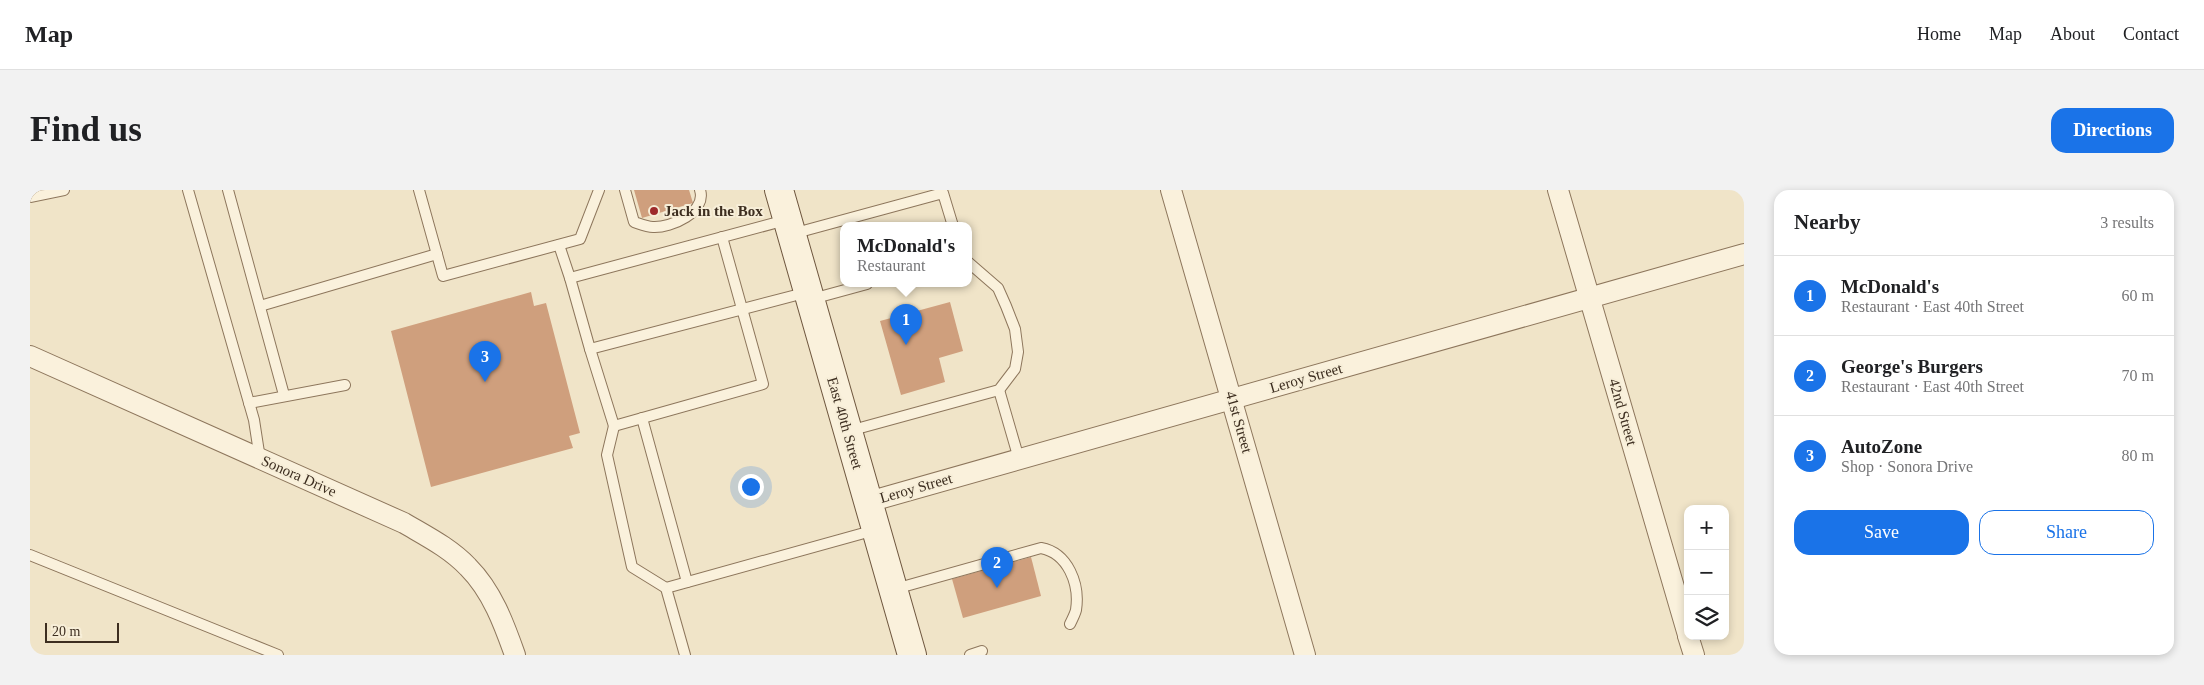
<!DOCTYPE html>
<meta charset="utf-8">
<style>
:root{--surface:#fff;--page:#f2f2f2;--text:#202124;--muted:#757577;--line:#e0e0e0;--accent:#1a73e8}
body{margin:0;font-family:Georgia,serif;background:var(--page);color:var(--text)}
.controls{position:absolute;right:15px;bottom:15px;display:grid;overflow:hidden;border-radius:10px;box-shadow:0 2px 8px #0003}
.controls button{width:45px;height:45px;display:grid;place-items:center;padding:0;border:0;border-bottom:1px solid var(--line);background:var(--surface);color:var(--text);font:25px sans-serif}
.scale{position:absolute;left:15px;bottom:12px;width:74px;box-sizing:border-box;padding-left:5px;border:2px solid #3d2e20;border-top:0;font-size:14px;line-height:18px;white-space:nowrap;color:#3d2e20;-webkit-text-stroke:4px #f7eed8;paint-order:stroke}
.you{position:absolute;left:720px;top:296px;width:18px;height:18px;margin:-12px;border:4px solid #fff;border-radius:50%;background:#1a73e8;box-shadow:0 0 0 8px #1a73e833}
.badge{display:grid;place-items:center;width:32px;height:32px;border-radius:50%;background:var(--accent);color:#fff;font-size:16px;font-weight:700}
.pin{position:absolute;translate:-50% -41px;filter:drop-shadow(0 1px 2px #0008)}
.pin::after{content:'';position:absolute;top:26px;width:18px;height:15px;background:inherit;clip-path:polygon(0 0,100% 0,50% 100%)}
.popup{position:absolute;left:810px;top:32px;width:132px;height:65px;box-sizing:border-box;display:grid;place-content:center;border-radius:10px;background:var(--surface);filter:drop-shadow(0 1px 4px #0005);font-size:16px;white-space:nowrap;color:var(--muted)}
.popup b{font-size:19px;color:var(--text)}
.popup::after{content:'';position:absolute;left:50%;top:100%;margin-left:-10px;border:10px solid transparent;border-top-color:var(--surface)}
.list{margin:0;padding:0;list-style:none}
h2{display:flex;justify-content:space-between;align-items:center;height:65px;margin:0;padding:0 20px;font-size:21px}
h2 small{font-size:16px;font-weight:400;color:var(--muted)}
.list li{display:grid;grid-template-columns:32px 1fr auto;gap:15px;align-items:center;box-sizing:border-box;height:80px;padding:0 20px;border-top:1px solid var(--line)}
.list b{display:block;font-size:19px;white-space:nowrap}
.list p{margin:0;font-size:16px;white-space:nowrap;color:var(--muted)}
.list em{font-size:16px;font-style:normal;color:var(--muted)}
.actions{display:flex;gap:10px;padding:15px 20px}
.actions a{flex:1;padding:11px 0;border:1px solid var(--accent);border-radius:15px;text-align:center;font-size:18px;color:var(--accent)}
.actions .main{background:var(--accent);color:#fff}
.icon{flex:none;width:28px;height:28px;fill:none;stroke:currentColor;stroke-width:2;stroke-linecap:round;stroke-linejoin:round}
.map{position:relative;flex:none;width:1714px;height:465px;overflow:hidden;border-radius:15px}
header{display:flex;align-items:center;gap:30px;box-sizing:border-box;height:70px;padding:0 25px;background:var(--surface);border-bottom:1px solid var(--line)}
header strong{font-size:24px}
nav{display:flex;gap:28px;margin-inline-start:auto;font-size:18px}
.intro{display:flex;align-items:center;justify-content:space-between;box-sizing:border-box;height:120px;padding:0 30px}
h1{margin:0;font-size:35px}
.button{padding:12px 22px;border-radius:15px;background:var(--accent);color:#fff;font-size:18px;font-weight:700}
main{display:flex;gap:30px;padding:0 30px}
aside{flex:1;background:var(--surface);border-radius:15px;box-shadow:0 2px 8px #0003}
.map>svg:first-child{display:block}
</style>
<header>
<strong>Map</strong>
<nav><a>Home</a><a>Map</a><a>About</a><a>Contact</a></nav>
</header>
<div class="intro"><h1>Find us</h1><a class="button">Directions</a></div>
<main>
<div class="map">
<svg width="1714" height="465" viewBox="0 0 1714 465">
<rect width="100%" height="100%" fill="#f0e4c8"/>
<g fill="#cf9f7d">
<path d="M604,0H659L663,13L612,28Z"/>
<path d="M501,102L504,116L516,113L550,243L539,246L543,258L401,297L361,141Z"/>
<path d="M920,112L933,161L909,168L915,192L871,205L850,131Z"/>
<path d="M1001,367L1011,406L933,428L922,389Z"/>
</g>
<g fill="none" stroke-linecap="round" stroke-linejoin="round">
<defs>
<g id="service">
<path d="M158,0L224,230L230,269"/>
<path d="M198,0L254,205"/>
<path d="M389,0L413,86L550,49L569,0"/>
<path d="M595,0L604,32C610,34 617,37 623,37C641,38 677,22 670,0"/>
<path d="M0,7L34,0"/>
<path d="M756,30L540,88L560,159L778,102"/>
<path d="M762,44L913,3L923,36"/>
<path d="M529,55L540,88"/>
<path d="M782,109L837,94"/>
<path d="M230,116L407,64"/>
<path d="M560,159L584,236L733,194L692,47"/>
<path d="M969,200L989,269"/>
<path d="M219,213L315,195"/>
<path d="M612,228L657,392"/>
<path d="M584,236L577,265L602,377L636,398"/>
<path d="M819,241L969,200L985,179L988,162L985,139L976,116L968,98L938,72"/>
<path d="M0,365L248,465"/>
<path d="M865,399L1011,358C1038,363 1050,394 1046,420C1045,424 1042,430 1040,434"/>
<path d="M655,465L636,398L845,340"/>
<path d="M940,465L952,461"/>
</g>
<g id="minor">
<path d="M1141,0L1275,465"/>
<path d="M1528,0L1658,445"/>
<path d="M0,166L374,333C396,346 420,358 438,377C462,401 474,434 485,465"/>
<path d="M838,312L1714,64"/>
<path d="M1658,446L1664,465"/>
</g>
<path id="secondary" d="M749,0L882,465"/>
</defs>
<use href="#service" stroke="#8d765c" stroke-width="12"/>
<use href="#minor" stroke="#8d765c" stroke-width="22"/>
<use href="#secondary" stroke="#6f573f" stroke-width="30"/>
<use href="#service" stroke="#faf1dc" stroke-width="10"/>
<use href="#minor" stroke="#faf1dc" stroke-width="20"/>
<use href="#secondary" stroke="#faf1dc" stroke-width="28"/>
</g>
<circle fill="#9e2a2b" stroke="#f7eed8" stroke-width="2" cx="624" cy="21" r="5"/>
<g text-anchor="middle" dominant-baseline="central" stroke-width="4" stroke-linejoin="round" paint-order="stroke">
<g font-size="15" font-weight="bold" fill="#3d2e20" stroke="#f7eed8" text-anchor="start">
<text x="634" y="21">Jack in the Box</text>
</g>
<g font-size="15" fill="#3d2e20" stroke="#f7eed8">
<text transform="translate(1276 188) rotate(-16)">Leroy Street</text>
<text transform="translate(1593 222) rotate(74)">42nd Street</text>
<text transform="translate(1209 232) rotate(74)">41st Street</text>
<text transform="translate(815 233) rotate(74)">East 40th Street</text>
<text transform="translate(269 286) rotate(24)">Sonora Drive</text>
<text transform="translate(886 298) rotate(-16)">Leroy Street</text>
</g>
</g>
</svg>
<div class="controls">
<button>+</button>
<button>−</button>
<button><svg class="icon" aria-label="layers" viewBox="0 0 24 24"><path d="M12 4l9 5-9 5-9-5zM3 14l9 5 9-5"/></svg></button>
</div>
<div class="scale">20 m</div>
<div class="you"></div>
<div class="pin badge" style="left:876px;top:155px">1</div>
<div class="popup"><b>McDonald's</b>Restaurant</div>
<div class="pin badge" style="left:967px;top:398px">2</div>
<div class="pin badge" style="left:455px;top:192px">3</div>
</div>
<aside>
<h2>Nearby<small>3 results</small></h2>
<ul class="list">
<li><span class="badge">1</span><div><b>McDonald's</b><p>Restaurant · East 40th Street</p></div><em>60 m</em></li>
<li><span class="badge">2</span><div><b>George's Burgers</b><p>Restaurant · East 40th Street</p></div><em>70 m</em></li>
<li><span class="badge">3</span><div><b>AutoZone</b><p>Shop · Sonora Drive</p></div><em>80 m</em></li>
</ul>
<div class="actions"><a class="main">Save</a><a>Share</a></div>
</aside>
</main>
